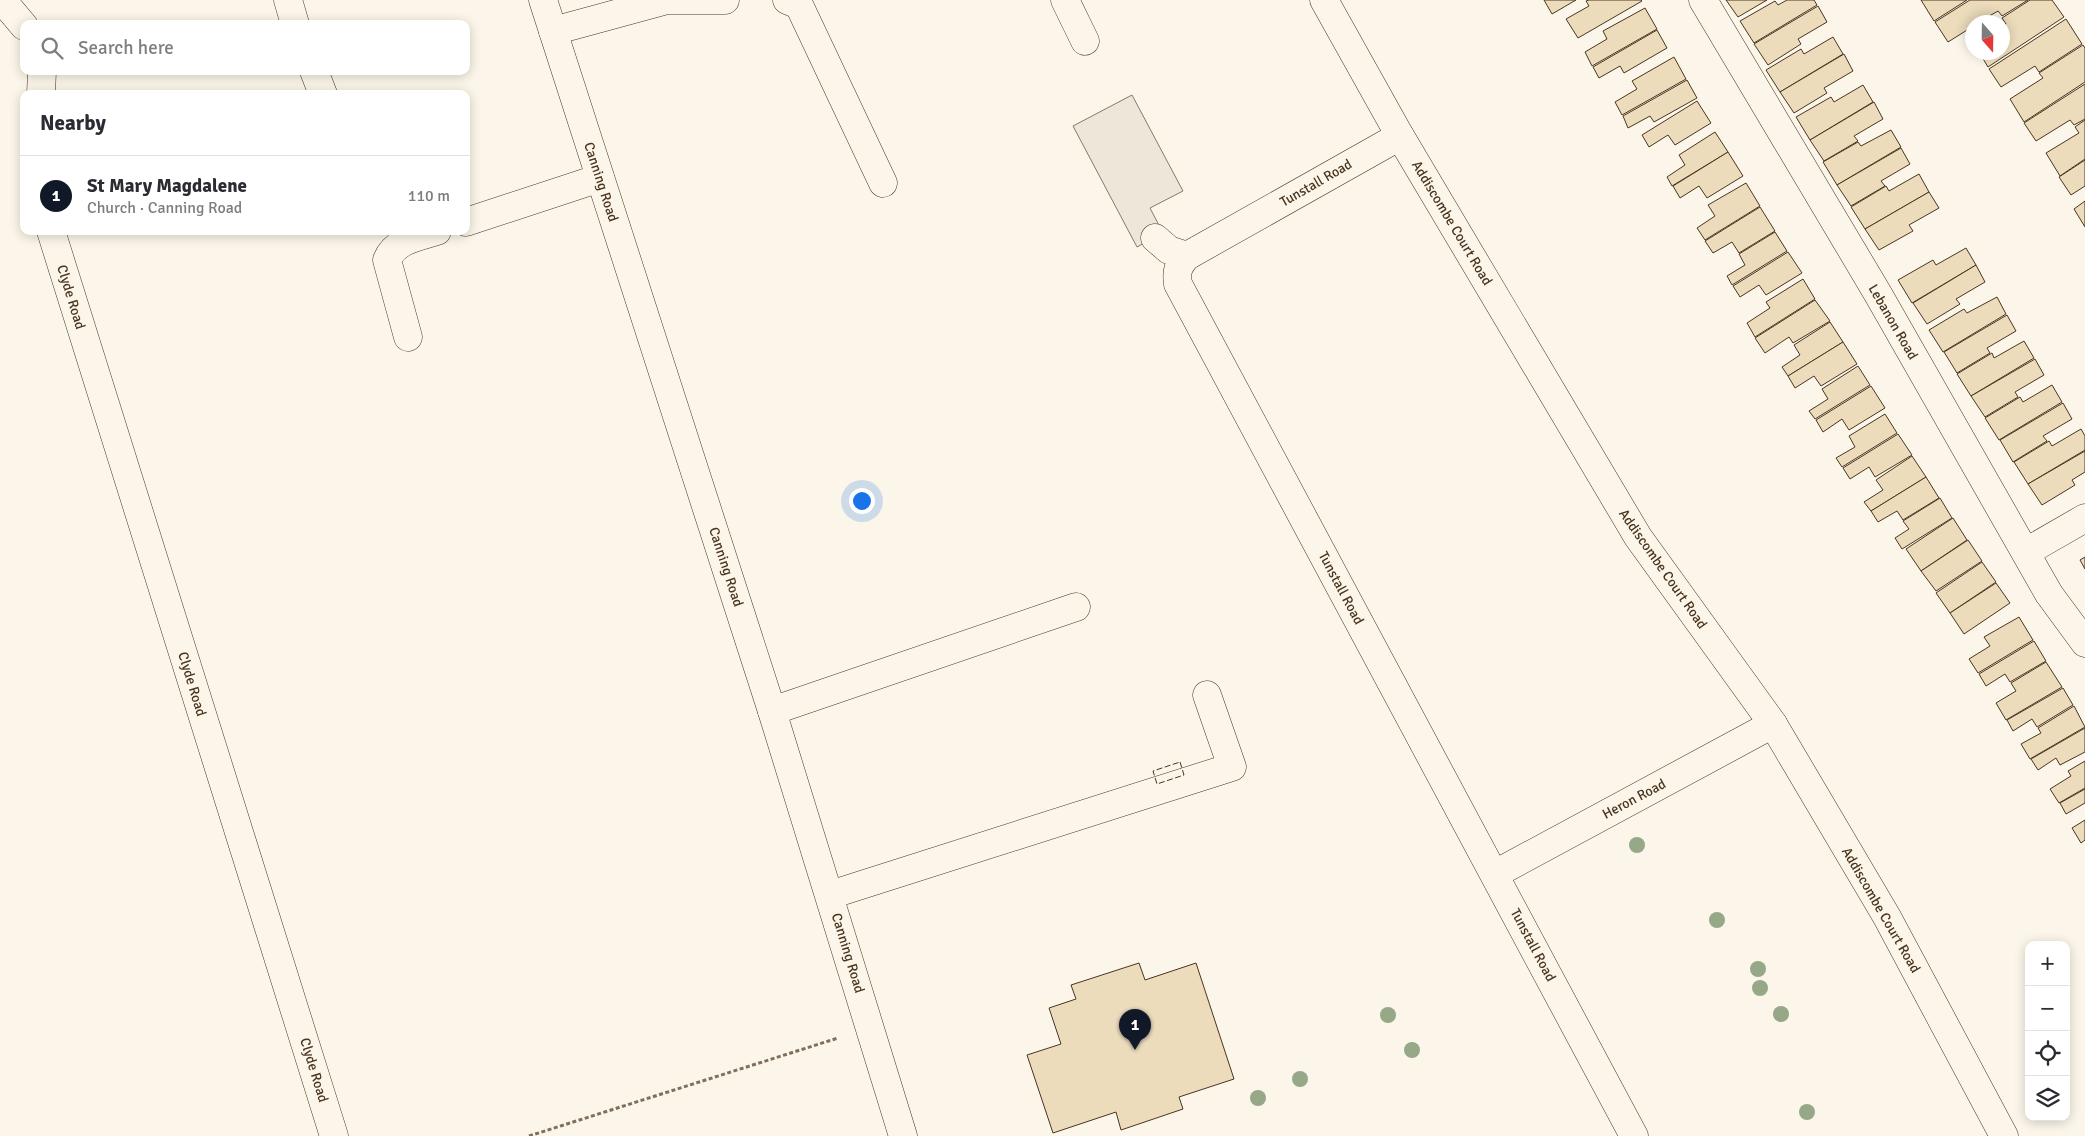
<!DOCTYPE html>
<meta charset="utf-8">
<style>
:root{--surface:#fff;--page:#f2f2f3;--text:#2b2b33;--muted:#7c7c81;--line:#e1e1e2;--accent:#111827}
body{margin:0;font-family:Signika,sans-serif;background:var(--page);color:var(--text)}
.controls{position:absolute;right:15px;bottom:15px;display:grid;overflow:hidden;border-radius:10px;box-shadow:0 2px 12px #0003}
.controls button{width:45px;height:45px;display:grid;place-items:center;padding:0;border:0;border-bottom:1px solid var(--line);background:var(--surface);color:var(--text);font:25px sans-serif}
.compass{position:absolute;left:1965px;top:15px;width:45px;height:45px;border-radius:50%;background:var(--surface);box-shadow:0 2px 12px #0003;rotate:160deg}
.you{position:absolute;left:861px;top:500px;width:18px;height:18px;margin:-12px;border:4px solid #fff;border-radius:50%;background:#1a73e8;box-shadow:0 0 0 8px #1a73e833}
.badge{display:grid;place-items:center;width:32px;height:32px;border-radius:50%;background:var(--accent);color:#fff;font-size:16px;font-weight:700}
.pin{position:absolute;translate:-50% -41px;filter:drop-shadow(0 1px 2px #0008)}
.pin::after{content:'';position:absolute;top:26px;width:18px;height:15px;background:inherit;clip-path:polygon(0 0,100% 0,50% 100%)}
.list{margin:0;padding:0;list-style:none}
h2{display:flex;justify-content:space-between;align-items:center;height:65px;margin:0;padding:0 20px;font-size:21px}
h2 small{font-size:16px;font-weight:400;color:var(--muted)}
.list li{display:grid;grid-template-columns:32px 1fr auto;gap:15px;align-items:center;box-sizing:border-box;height:80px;padding:0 20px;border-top:1px solid var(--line)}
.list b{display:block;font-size:19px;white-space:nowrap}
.list p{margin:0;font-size:16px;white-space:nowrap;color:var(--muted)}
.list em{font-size:16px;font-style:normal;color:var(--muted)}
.icon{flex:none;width:28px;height:28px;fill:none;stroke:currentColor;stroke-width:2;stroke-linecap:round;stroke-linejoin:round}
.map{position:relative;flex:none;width:2085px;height:1136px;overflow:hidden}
.search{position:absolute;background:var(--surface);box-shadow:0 2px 12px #0003;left:20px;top:20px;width:450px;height:55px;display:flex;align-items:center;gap:12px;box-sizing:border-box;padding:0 18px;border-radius:10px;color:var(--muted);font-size:19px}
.panel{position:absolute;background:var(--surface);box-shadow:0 2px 12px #0003;left:20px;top:90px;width:450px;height:145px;border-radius:10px}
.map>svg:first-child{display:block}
</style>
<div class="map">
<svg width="2085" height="1136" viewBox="0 0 2085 1136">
<rect width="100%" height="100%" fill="#fbf6e9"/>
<path fill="#ede7d9" stroke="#887966" d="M1132,95L1183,191L1150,208L1163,233L1137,247L1073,126Z"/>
<g fill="#ecdcbc" stroke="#4a3520">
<path d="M1544,0H1576L1552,14Z"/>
<path d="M1589,0H1641L1642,1L1578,38L1566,19L1589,6L1586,1Z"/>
<path d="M1726,0H1767L1738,17Z"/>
<path d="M1787,0H1814L1817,5L1754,43L1740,21L1775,1L1778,5Z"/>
<path d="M1921,0H1967L1934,21Z"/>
<path d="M1970,0H2028L2002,16L1998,11L1979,22H1972V27L1948,42L1935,22Z"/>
<path d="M2030,0H2052L2064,17L1988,67L1979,52H2002V26L2006,24L2002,18Z"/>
<path d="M1818,6L1827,22L1798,39L1801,44L1768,65L1754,44Z"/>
<path d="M1645,8L1657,29L1592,66L1585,52L1607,39L1603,31Z"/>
<path d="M2066,19L2082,44L2039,72L2035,66L2001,87L1989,69Z"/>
<path d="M1657,30L1667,48L1624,73L1620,66L1599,78L1593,67Z"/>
<path d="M1833,37L1843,54L1780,92L1766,70L1801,49L1804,54Z"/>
<path d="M2083,45L2085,48V82L2024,122L2010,99L2043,78L2039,73Z"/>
<path d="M1844,54L1853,71L1824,88L1827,93L1794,113L1780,92Z"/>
<path d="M1674,57L1686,79L1622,115L1615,102L1637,89L1632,81Z"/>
<path d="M1687,80L1697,98L1654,122L1650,116L1628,128L1623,116Z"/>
<path d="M2085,84V119L2074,125L2070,120L2036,141L2024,123Z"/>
<path d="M1863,85L1873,102L1810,140L1796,117L1831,97L1834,102Z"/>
<path d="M1697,101L1711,123L1675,145L1668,135L1649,147L1642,135Z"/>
<path d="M1874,102L1883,119L1854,136L1858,141L1824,161L1810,140Z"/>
<path d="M2085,120V159L2060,176L2046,153L2079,133L2075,127Z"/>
<path d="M1891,130L1901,147L1837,185L1823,162L1858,142L1861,146Z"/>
<path d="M1715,132L1728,152L1672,186L1667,177L1685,165L1679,155Z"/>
<path d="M1901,148L1910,164L1881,181L1885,186L1851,206L1837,185Z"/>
<path d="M1728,152L1743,176L1707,198L1699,186L1680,198L1673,186Z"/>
<path d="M2085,160V186L2071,195L2059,177Z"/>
<path d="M1919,174L1929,192L1865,229L1851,207L1886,186L1889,191Z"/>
<path d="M1746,183L1760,206L1705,240L1697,228L1715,216L1708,205Z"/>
<path d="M1929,192L1939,208L1909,225L1913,231L1879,250L1865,229Z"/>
<path d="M2085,201V227L2074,209Z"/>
<path d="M1760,207L1775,231L1739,253L1732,242L1713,253L1705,241Z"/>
<path d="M1775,232L1787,251L1732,285L1727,276L1745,265L1739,254Z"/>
<path d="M1966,248L1976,265L1912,303L1898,280L1933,260L1936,265Z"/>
<path d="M1788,252L1802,273L1766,295L1759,285L1740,297L1733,286Z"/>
<path d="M1976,265L1985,282L1956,299L1960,304L1927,324L1913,303Z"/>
<path d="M1803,279L1815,299L1755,337L1747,323L1770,308L1766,302Z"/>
<path d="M1997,297L2006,314L1943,352L1929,330L1964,309L1967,313Z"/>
<path d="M1815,300L1830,321L1793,343L1789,337L1765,353L1755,338Z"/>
<path d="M2007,315L2016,331L1987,348L1990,353L1957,373L1944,352Z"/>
<path d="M1830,322L1843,342L1788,376L1782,367L1800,355L1794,345Z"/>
<path d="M2024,341L2034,358L1971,396L1957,374L1992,353L1994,358Z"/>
<path d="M1843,342L1857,364L1821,386L1814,376L1795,388L1788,376Z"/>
<path d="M2035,359L2044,375L2015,392L2018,397L1985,417L1971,396Z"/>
<path d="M1858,366L1870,385L1815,419L1809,411L1828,399L1822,389Z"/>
<path d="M2052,385L2062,402L1999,440L1985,418L2020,397L2023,402Z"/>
<path d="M1871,386L1885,408L1849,430L1842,419L1823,432L1816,420Z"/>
<path d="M2063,403L2072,419L2043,436L2047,441L2013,462L2000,440Z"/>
<path d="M1885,414L1897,433L1842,467L1836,458L1855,447L1849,436Z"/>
<path d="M2081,429L2085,436V450L2028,484L2014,462L2049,441L2052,446Z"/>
<path d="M1898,434L1912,455L1875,477L1869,467L1850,479L1843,468Z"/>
<path d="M2085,451V472L2072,480L2075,485L2042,505L2028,484Z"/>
<path d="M1912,456L1926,477L1871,511L1864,502L1883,490L1876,480Z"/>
<path d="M1926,477L1939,498L1903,520L1897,511L1878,522L1871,511Z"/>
<path d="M1940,498L1952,518L1902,549L1895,538L1909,529L1903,521Z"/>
<path d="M1953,518L1967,540L1921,571L1906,549Z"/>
<path d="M1968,540L1982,561L1936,591L1921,571Z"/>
<path d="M2085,557V569L2080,560Z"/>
<path d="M1982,562L1996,582L1950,613L1936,593Z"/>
<path d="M1996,583L2010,603L1964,634L1950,613Z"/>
<path d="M2019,617L2033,640L1978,673L1969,659L1990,646L1984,637Z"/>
<path d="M2034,641L2046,661L2010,682L2005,674L1986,686L1979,674Z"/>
<path d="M2046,662L2062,687L2006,720L1996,703L2016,691L2011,683Z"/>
<path d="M2063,688L2073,705L2037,727L2032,719L2013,731L2007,720Z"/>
<path d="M2074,706L2085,727L2030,759L2021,744L2041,733L2038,728Z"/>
<path d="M2085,728V752L2060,765L2056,758L2038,770L2031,759Z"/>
<path d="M2085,761V788L2059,803L2050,789L2071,776L2068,771Z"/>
<path d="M2085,789V803L2066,814L2060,803Z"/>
<path d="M2085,820V840L2081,843L2072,828Z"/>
<path d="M1139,963L1145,980L1196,963L1234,1079L1179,1097L1183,1109L1121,1130L1116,1112L1053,1133L1027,1055L1061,1044L1049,1008L1076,999L1071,985Z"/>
</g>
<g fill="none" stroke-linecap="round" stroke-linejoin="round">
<defs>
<g id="minor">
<path d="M2,0L24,26"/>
<path d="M288,0L295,24"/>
<path d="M543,0L772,711L903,1136"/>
<path d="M787,0L799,5L883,183"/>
<path d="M1065,0L1085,41"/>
<path d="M1324,0L1400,136L1638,537L1773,724L1887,917L2004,1136"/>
<path d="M1703,0L1878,294L2049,594L2085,643"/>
<path d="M553,31L667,0H725"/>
<path d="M314,71L323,94"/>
<path d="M41,94L42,71"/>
<path d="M1400,136L1187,256C1178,266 1176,271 1178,284L1634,1136"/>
<path d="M466,222L600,178"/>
<path d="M51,231L334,1136"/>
<path d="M1155,238L1169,250L1187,256"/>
<path d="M408,337L387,260C395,240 418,237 437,231"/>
<path d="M2026,552L2085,518"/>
<path d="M772,711L1076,607"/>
<path d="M1495,874L1773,724"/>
<path d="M830,895L1232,767L1207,695"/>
</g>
</defs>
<use href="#minor" stroke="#4a3520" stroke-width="29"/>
<path stroke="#7f6f5c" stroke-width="3" stroke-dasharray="4 2.5" stroke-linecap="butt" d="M529,1136L838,1038"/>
<use href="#minor" stroke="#fbf6e9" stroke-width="28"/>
<path stroke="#4a3520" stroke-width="1" stroke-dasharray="6 2.5" stroke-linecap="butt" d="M1180,762L1184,775L1157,784L1153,771Z"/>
</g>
<g fill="#96a887">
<circle cx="1637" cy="845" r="8"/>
<circle cx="1717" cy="920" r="8"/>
<circle cx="1758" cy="969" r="8"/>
<circle cx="1760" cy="988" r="8"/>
<circle cx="1781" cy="1014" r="8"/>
<circle cx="1388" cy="1015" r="8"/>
<circle cx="1412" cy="1050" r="8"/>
<circle cx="1300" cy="1079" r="8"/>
<circle cx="1258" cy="1098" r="8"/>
<circle cx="1807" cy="1112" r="8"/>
</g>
<g text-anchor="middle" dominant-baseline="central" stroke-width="4" stroke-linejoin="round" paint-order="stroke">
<g font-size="14" fill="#4a3520" stroke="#fbf6e9">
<text transform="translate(601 182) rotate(72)">Canning Road</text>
<text transform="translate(1316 183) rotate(-30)">Tunstall Road</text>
<text transform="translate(1452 223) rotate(59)">Addiscombe Court Road</text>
<text transform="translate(71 297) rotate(73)">Clyde Road</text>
<text transform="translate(1893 322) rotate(60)">Lebanon Road</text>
<text transform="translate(726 567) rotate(72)">Canning Road</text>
<text transform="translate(1663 569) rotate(55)">Addiscombe Court Road</text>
<text transform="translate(1341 588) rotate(62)">Tunstall Road</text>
<text transform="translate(192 684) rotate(73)">Clyde Road</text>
<text transform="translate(1634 799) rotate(-28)">Heron Road</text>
<text transform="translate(1881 910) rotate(60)">Addiscombe Court Road</text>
<text transform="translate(1533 945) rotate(62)">Tunstall Road</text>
<text transform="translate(848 953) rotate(73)">Canning Road</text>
<text transform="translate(314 1070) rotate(73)">Clyde Road</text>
</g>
</g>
</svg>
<div class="controls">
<button>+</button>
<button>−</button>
<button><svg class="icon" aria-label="locate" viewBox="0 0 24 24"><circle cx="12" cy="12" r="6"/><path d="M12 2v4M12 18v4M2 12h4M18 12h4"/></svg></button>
<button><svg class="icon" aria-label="layers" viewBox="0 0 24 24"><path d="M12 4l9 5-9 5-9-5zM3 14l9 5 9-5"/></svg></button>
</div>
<svg class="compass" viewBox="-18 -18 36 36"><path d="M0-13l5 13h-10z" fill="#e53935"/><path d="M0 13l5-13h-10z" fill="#7c7c81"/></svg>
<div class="you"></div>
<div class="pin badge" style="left:1135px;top:1050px">1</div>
<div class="search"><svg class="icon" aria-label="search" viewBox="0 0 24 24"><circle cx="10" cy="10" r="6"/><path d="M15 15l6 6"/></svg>Search here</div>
<section class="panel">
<h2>Nearby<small></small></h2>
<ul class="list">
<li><span class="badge">1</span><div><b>St Mary Magdalene</b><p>Church · Canning Road</p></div><em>110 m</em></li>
</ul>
</section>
</div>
